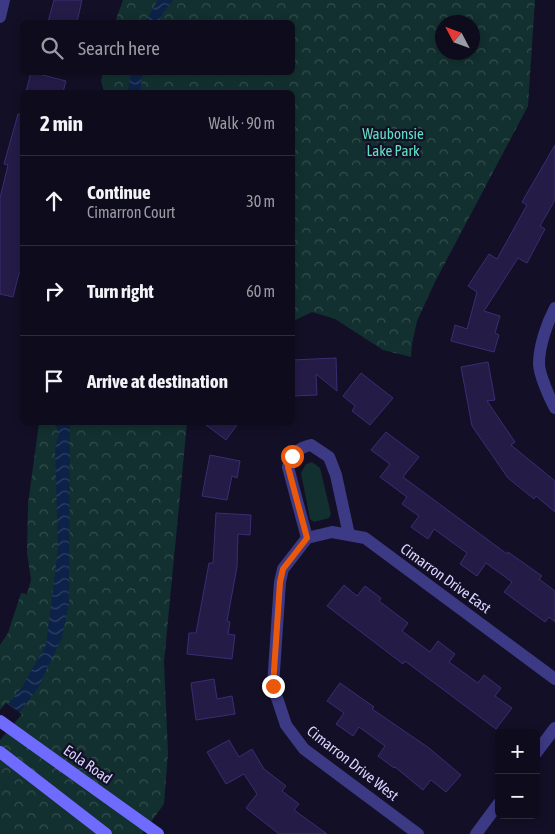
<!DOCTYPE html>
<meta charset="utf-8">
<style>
:root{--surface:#0e0b1c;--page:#171425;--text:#f1f3f6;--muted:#9b9ba3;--line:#2e2b3b}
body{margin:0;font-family:"Asap Condensed",sans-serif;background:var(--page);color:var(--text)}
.controls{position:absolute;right:15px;bottom:15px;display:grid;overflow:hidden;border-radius:8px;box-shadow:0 2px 8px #0003}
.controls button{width:45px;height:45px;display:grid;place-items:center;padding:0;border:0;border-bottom:1px solid var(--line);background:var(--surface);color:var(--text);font:25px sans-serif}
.compass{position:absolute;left:435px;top:15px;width:45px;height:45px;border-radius:50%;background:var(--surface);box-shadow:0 2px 8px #0003;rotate:311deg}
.stop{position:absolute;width:15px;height:15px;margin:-11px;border:4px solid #ea580c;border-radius:50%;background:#fff}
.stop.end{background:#ea580c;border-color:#fff;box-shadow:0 1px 5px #0008}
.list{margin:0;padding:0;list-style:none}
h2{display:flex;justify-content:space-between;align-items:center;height:65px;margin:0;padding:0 20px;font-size:21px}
h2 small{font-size:16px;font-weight:400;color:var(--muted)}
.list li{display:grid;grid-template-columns:32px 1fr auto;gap:15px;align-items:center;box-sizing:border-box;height:90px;padding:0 20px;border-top:1px solid var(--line)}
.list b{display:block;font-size:19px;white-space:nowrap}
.list p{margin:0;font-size:16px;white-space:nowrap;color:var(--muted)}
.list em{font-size:16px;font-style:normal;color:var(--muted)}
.icon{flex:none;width:28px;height:28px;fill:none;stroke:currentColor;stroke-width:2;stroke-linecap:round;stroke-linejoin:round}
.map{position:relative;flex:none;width:555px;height:834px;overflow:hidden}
.search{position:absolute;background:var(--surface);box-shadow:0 2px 8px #0003;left:20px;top:20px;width:275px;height:55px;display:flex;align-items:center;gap:12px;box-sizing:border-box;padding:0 18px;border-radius:8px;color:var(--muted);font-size:19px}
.panel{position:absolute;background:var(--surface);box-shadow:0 2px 8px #0003;left:20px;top:90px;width:275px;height:335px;border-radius:8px}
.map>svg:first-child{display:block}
</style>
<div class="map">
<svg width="555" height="834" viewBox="0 0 555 834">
<defs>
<pattern id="park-crowns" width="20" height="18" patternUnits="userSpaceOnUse" patternTransform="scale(1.25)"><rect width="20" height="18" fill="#12302f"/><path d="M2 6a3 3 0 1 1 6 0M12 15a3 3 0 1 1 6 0" fill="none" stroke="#344d4e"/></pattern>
<pattern id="water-waves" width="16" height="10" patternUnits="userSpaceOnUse" patternTransform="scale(1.25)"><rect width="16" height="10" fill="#0c2248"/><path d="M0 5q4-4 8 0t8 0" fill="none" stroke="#2f4163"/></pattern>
</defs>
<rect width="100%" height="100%" fill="#130f26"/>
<path fill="#12302f" d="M312,462L320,468L331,514L329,518L314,522L310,519L301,473L306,464Z"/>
<g fill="url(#park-crowns)" fill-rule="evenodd">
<path d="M123,0H535L528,106L435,282L417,321L412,344L411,357L383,350L335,319L312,312L293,321L292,92H104L101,81L103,72H292V22H115ZM442,22H472V52H442Z"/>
<path d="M39,423H187L164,662L168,753L164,804L142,834H0V645L8,633L21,593L27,594L31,580L27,553L28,504Z"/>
</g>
<g fill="url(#water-waves)">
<path d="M158,0H173L162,14L159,22H145Z"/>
<path d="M131,73H143L140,92H128Z"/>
<path d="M55,423H70L69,604L62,637L38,688L0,738V714L22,687L46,645L58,549L55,448L59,434Z"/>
</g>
<path fill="#130f26" d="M6,703L22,714L0,740V710Z"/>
<g fill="#241b47" stroke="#3b2d73">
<path d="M54,0H82L77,22H48Z"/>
<path d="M31,72L66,81L63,92H26Z"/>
<path d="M18,114H22V274L19,273L13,297L0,294V198L8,165L4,164Z"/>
<path d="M555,145V200L540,226L545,229L527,263L518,258L484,311L500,316L495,333L499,335L494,352L451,341L455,325L467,329L477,292L468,286L489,254L497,259L527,205L522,202Z"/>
<path d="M336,358L337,391L316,374L317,395L293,396L292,360Z"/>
<path d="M488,362L495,400L487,401L515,442L511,445L555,481V512L536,496L534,499L508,478L472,426L461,367Z"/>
<path d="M361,373L393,398L370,425L352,411L355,406L343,396Z"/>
<path d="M202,422H239L226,440Z"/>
<path d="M386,432L419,457L403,477L507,554L508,552L542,576L539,579L555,591V622L549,617L545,622L504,592L512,582L486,563L477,576L460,564L467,553L434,529L428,539L411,527L419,516L402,504L407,497L380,477L390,464L371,450Z"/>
<path d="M210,455L240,461L237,478L232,476L227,500L202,496Z"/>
<path d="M216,513L251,515L250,535L238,534L237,567L227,621L230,622L228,634L235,635L232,659L187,654L189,633H196L209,563H213Z"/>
<path d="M344,585L357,596L365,586L381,598L379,601L408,623L402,631L430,652L438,641L455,654L449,662L478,683L484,675L501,688L495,696L512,708L496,729L405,661L403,664L327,606Z"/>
<path d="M214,679L217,699L232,696L235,714L196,720L191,683Z"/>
<path d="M340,683L374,707L372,709L429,748L461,775L446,792L431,780L423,790L395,767L394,768L378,756L385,746L359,727L353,736L336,724L344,713L327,701Z"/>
<path d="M229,740L239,757L252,749L264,769L286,786L282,791L299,804L294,810L327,834H279L246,808L257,794L244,774L226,784L207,752Z"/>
</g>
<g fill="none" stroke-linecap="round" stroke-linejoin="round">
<g stroke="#3d3a85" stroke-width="12">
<path d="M0,17L4,0"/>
<path d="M555,308C547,323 539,346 539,364C539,374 550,399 555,408"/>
<path d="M307,538L283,569L280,582L273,686L286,725L304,749L418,834"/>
<path d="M307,538L332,532L365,538L555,679"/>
<path d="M307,538L288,467C293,454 297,448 311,445L329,457L336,475L349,535"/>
<path d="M536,753L555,728"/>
<path d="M476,834L499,803"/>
</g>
<g stroke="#6f6bff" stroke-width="12">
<path d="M0,721L158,834"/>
<path d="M0,752L106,834"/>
</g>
</g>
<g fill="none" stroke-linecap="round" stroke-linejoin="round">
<path stroke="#ea580c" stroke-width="6" d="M273,686L280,582L283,569L307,538L288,467L292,456"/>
</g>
<g text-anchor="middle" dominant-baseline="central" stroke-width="4.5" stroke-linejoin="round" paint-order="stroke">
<g font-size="15" fill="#5fe0c0" stroke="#130f26">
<text x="393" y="133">Waubonsie<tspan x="393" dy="17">Lake Park</tspan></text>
</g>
<g font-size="15" fill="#d9d4ff" stroke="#130f26">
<text transform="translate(446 578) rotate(36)">Cimarron Drive East</text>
<text transform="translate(353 763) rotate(38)">Cimarron Drive West</text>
<text transform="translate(88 764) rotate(35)">Eola Road</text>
</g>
</g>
</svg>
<div class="controls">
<button>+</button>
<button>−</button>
</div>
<svg class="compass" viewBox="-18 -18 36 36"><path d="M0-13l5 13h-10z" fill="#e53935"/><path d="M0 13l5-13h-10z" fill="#9b9ba3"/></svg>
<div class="stop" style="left:292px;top:456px"></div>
<div class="stop end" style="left:273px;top:686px"></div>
<div class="search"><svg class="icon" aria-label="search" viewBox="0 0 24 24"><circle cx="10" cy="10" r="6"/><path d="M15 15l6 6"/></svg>Search here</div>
<section class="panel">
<h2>2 min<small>Walk · 90 m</small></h2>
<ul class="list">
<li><svg class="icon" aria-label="ahead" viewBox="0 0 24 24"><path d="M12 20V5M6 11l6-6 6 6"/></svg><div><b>Continue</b><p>Cimarron Court</p></div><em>30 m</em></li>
<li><svg class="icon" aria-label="right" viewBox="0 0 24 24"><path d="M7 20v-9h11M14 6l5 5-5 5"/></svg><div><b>Turn right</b></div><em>60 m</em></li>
<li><svg class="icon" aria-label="arrive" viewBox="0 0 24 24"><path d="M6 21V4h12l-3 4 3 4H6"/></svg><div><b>Arrive at destination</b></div></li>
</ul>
</section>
</div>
